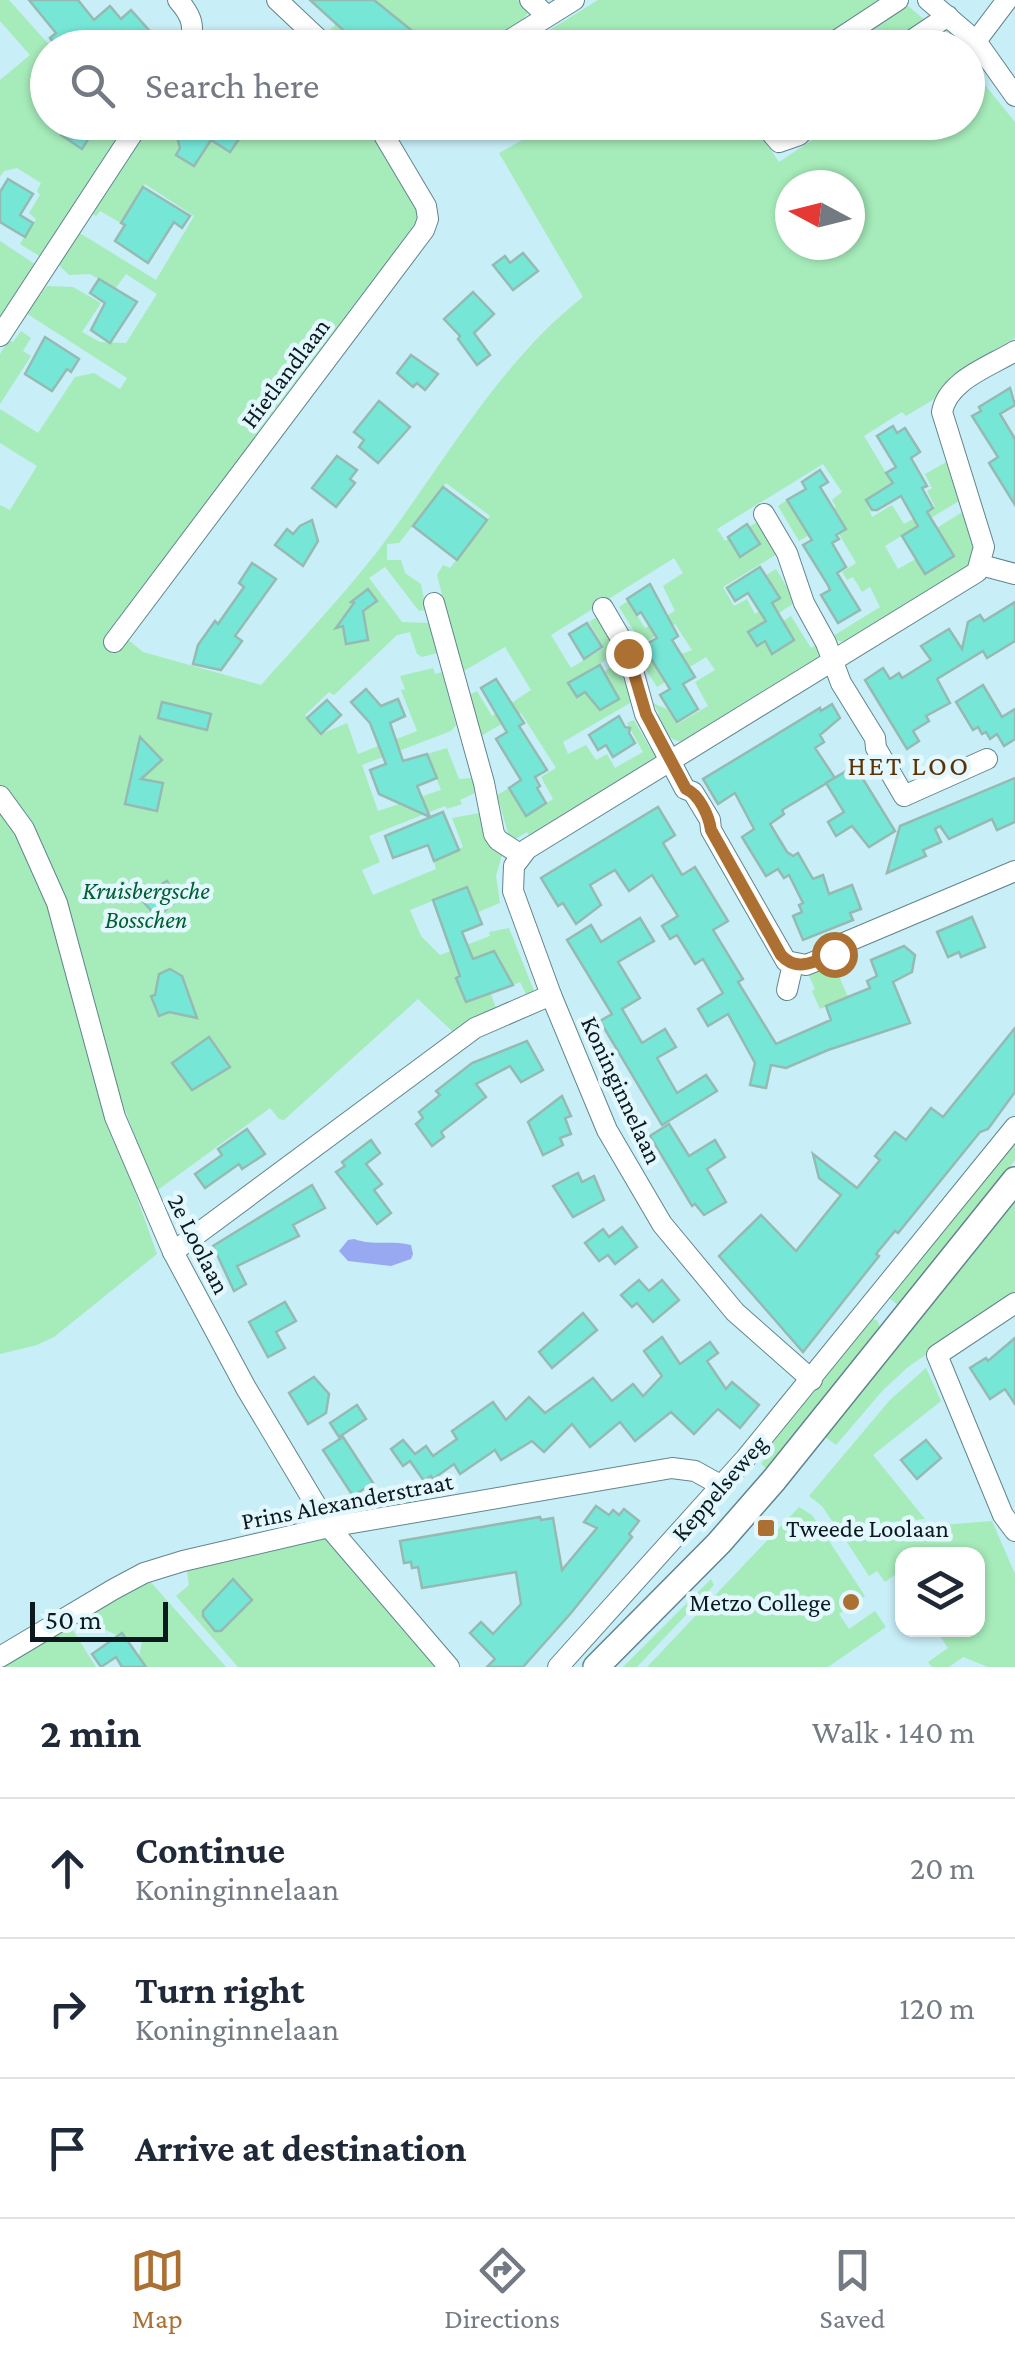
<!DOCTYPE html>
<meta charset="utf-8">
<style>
:root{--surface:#fff;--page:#f2f2f3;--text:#1f2937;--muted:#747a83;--line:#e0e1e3;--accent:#ad7033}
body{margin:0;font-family:"Crimson Pro",serif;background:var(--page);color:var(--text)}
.controls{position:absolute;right:30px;bottom:30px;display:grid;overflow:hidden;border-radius:20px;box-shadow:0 2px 8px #0004}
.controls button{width:90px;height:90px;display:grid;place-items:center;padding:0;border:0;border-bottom:2px solid var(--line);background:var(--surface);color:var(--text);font:50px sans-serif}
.compass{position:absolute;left:775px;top:170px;width:90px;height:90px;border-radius:50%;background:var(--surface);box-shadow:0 2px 8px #0004;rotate:277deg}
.scale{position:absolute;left:30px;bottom:25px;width:138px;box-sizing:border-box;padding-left:10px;border:5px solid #0c1a1d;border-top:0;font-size:28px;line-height:35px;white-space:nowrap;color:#0c1a1d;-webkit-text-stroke:8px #e2f8fe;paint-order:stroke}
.stop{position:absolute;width:30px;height:30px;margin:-22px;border:8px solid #ad7033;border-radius:50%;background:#fff}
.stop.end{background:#ad7033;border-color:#fff;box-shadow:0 2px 10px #0008}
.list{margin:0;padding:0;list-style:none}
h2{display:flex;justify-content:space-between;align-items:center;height:130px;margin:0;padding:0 40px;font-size:42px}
h2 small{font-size:32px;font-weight:400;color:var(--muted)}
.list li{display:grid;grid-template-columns:65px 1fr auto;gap:30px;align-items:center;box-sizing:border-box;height:140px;padding:0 40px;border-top:2px solid var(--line)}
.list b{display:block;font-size:38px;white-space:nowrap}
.list p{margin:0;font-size:32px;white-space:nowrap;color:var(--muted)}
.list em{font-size:32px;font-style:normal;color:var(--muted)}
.icon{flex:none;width:55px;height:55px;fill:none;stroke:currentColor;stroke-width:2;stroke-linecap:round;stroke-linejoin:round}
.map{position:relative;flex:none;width:1015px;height:1667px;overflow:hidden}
.search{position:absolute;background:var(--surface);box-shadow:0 2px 8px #0004;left:30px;right:30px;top:30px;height:110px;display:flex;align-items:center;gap:25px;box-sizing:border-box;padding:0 35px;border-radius:55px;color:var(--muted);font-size:38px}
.sheet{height:550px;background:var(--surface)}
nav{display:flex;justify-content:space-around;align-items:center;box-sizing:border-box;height:140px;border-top:2px solid var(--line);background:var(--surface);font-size:28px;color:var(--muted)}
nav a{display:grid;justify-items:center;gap:5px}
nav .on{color:var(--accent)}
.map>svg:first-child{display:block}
</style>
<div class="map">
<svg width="1015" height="1667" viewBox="0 0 1015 1667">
<rect width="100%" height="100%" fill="#c8eef7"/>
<g fill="#a6ebba" fill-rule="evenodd">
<path d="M0,0H9L51,47L48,48V122L128,123L41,257L20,244L36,219L29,213L40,195L37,191L41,183L17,168L4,171L0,177V80L30,55L0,21Z"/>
<path d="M360,0H518L528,12C517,34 480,47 457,47L441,32L435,38L444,47H377L388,19L358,47H337L324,36Z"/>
<path d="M598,0H884L813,47L521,48Z"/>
<path d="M908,6L926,21L886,47L845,48Z"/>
<path d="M968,64L1015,122V338L950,377L936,398L906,416L902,412L864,436L893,484L866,500L872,517L892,505L904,524L935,507L927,491L932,488L925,474L946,462L959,501L885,546L898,569L923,555L937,528L962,512L975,551V563L850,643L835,640L833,636L880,607L870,587L862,592L853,577L847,580L842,572L856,563L832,522L799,541L778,506L787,500L804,527L836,507L832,500L842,492L823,464L717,529L725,541L759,521L777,554L723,587L734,606L747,599L755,614L780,598L766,575L776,569L796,602L760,625L765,632L791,616L811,648L821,643L822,660L687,742C668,741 664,733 655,717L659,714L653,703L667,709L677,724L708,706L695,682L715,670L706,657L657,687L642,663V657C657,649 675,659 692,650L675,624L642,644L619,607L628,601L645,628L675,611L663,586L683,573L674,558L551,635L571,668L604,648L589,622L597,617L619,652L570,682L584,687L615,664L635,700L563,742L568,754L586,745L596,760L607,754L615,768L643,752L627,723L634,720L650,748H657L655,757L531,838L527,832L514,840L508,833L497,795L509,788L527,815L553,799L541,777L556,768L521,713L481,736L469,695L477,691L492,716L531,690L505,647L462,672L437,575L443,565L450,568L490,516L446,483L399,543L387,544V560H401L405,573L421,584L426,610L419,611L385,567L369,578L402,622L429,623L437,653L422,657L417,654L410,632L397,635L334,695L329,692L305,715L321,734L347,723L358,754L417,731L401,690L405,689L400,676L433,668L435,674L442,672L456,725L451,731L362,765L378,811L441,790L427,754L447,748L459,779L472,778L477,792L460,800L462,804L447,809L445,806L369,836L380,862L362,870L373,895L436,869L433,858L463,847L452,818L480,813L489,844L502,855L496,876L500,903L478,912L467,887L410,910L421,936L440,955L490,936L489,932L509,928L534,991L527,996L520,982L513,985L487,983L496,1008L454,1033L418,999L284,1120L279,1119L270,1108L155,1192L111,1071L93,1074L157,1254L54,1337L37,1345L0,1354V505L10,510L37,466L0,443V409L38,433L75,377L94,373L120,389L127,378L26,313L47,286L73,287L101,303L82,332L100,342L126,343L157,294L126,274L115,289L90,274L69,275L58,264L78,232L156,280L194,216L145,184L121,223L100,211L96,216L92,214L149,123H191L230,152L249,123H318L331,135L340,123H370L420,212V221L115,629L143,652L261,685C300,641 341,598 377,552C441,468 499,362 583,297L499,153L552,123L752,122L779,162L833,126L834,123L968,122ZM790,185H850V245H790Z"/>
<path d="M0,241L36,265L0,320Z"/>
<path d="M21,331L31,338L23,351L31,356L0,404V354L9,340L13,342Z"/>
<path d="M829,965L836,969L848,997L820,1009L812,991L815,989L807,971Z"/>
<path d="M1015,1138V1160L898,1305L888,1297Z"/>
<path d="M1015,1199V1293L908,1367L883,1390L836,1445L824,1436Z"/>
<path d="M869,1319L877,1320L880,1327L766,1468L761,1464L766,1457L761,1453Z"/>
<path d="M926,1368L941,1401L873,1455L925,1519L836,1527L822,1506L809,1496L890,1400Z"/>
<path d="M799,1507L812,1515L865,1596L839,1614L849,1629L875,1611L886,1627L828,1667H647Z"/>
<path d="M992,1521L1015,1574V1667H988L963,1657L949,1667H932L928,1662L948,1648L936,1630H978V1554H902V1584L896,1574L885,1582L877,1571L869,1576L841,1533Z"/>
<path d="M326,1537L442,1667H238L176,1596L189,1585L186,1565Z"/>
<path d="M148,1579L226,1667H146L139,1657L142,1641L118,1636L92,1623V1611Z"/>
<path d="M711,1579L714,1585L637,1667H623Z"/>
<path d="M69,1624L96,1667H2Z"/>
</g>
<path fill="#98a9f2" d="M354,1239C373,1246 391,1240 411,1245L413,1254L411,1259L391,1266L348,1261L339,1251L348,1240Z"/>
<g fill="#76e7d7" stroke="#95bab3" stroke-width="2.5">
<path d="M29,0H78L94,20L110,6L121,19L131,10L155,37L143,48H58L50,38L56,33Z"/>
<path d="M310,0H374L416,34L404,48H363Z"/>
<path d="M69,122H99L82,149L61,135Z"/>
<path d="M190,122H226L243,133L230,152L211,140L194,166L176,155L180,148L178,141Z"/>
<path d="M8,179L33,194L20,215L33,223L25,237L0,222V192Z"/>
<path d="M143,187L190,216L182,228L174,222L148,263L115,241L125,225L121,223Z"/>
<path d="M523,253L538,271L513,290L493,265L505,256L510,263Z"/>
<path d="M99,279L137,302L110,343L91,330L105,303L90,293Z"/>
<path d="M473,292L494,314L474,333L490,355L477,365L458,339L460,336L444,319Z"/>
<path d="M45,337L79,359L71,372L67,369L52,391L25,374Z"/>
<path d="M411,355L438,374L425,390L417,383L413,387L397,373Z"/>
<path d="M1010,388L1015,405L1000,414L1015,439V505L989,463L998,457L972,416L981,411L979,407Z"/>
<path d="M379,401L410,427L378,463L359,447L364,440L354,432Z"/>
<path d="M893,426L897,433L905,428L920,452L911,458L927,486L922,488L933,508L927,512L954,556L925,574L902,536L918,526L901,496L877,510H872L866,500L893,483L886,473L896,467L877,436Z"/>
<path d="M337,456L357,470L350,479L355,483L336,507L312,488Z"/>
<path d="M820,470L828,482L820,487L846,529L836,535L839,539L832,543L846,567L837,573L860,610L838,623L821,595L830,590L828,585L803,545L812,540L787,500L806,489L802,482Z"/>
<path d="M443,487L487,520L457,560L413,526Z"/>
<path d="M312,520L318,541L303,566L275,545L287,529L293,534L300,526Z"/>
<path d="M747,524L760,544L740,557L728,537Z"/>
<path d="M252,563L276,579L235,636L242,641L221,670L193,664L198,645L215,621L218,624L244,587L239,583Z"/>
<path d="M760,567L780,598L772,603L794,640L772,654L765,641L757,646L748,632L766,621L748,593L735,601L727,588Z"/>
<path d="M650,584L678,636L672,640L695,677L683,684L698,709L677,722L660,695L670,689L643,646L657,638L641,612L637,615L627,599Z"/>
<path d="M368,589L377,601L363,611L368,640L346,644L343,626L336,628L354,603L351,602Z"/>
<path d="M1015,602V641L987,658L983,651L937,679L950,703L926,716L929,721L913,731L919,741L907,749L865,680L883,668L890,679L899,673L902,678L931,660L921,646L949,629L962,649L968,622L980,615L984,621Z"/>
<path d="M587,623L602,647L584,659L569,634Z"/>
<path d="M600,665L619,699L600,710L585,692L577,697L568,683Z"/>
<path d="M496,679L524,723L519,726L547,770L535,777L540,786L537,788L546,803L526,816L509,788L521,780L496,739L507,732L481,688Z"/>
<path d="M983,685L1002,717L1015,709V739L1004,746L997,734L990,739L986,732L982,734L978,727L973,730L956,702Z"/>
<path d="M366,689L381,706L398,699L405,716L390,723L403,761L427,754L437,778L417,786L430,817L379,794L370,770L386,764L370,723L351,702Z"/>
<path d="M327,700L341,715L321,734L307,718Z"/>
<path d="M162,702L211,714L207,730L158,718Z"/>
<path d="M832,704L840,718L820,735L824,742L815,748L835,778L782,810L784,814L770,824L787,852L793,856L798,853L813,879L823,875L829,894L852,885L861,909L850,913L853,920L803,940L793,916L802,912L799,905L803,903L789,875L784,878L778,869L766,876L742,837L754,829L735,793L718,804L703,779L820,708L821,711Z"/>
<path d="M619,716L625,727L630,728L629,733L635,743L613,757L606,745L598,750L589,735Z"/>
<path d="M140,737L162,760L141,779L163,783L157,811L125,804Z"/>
<path d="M855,766L895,831L869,847L852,826L836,836L828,822L844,812L826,783Z"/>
<path d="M1015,778V822L997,830L992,819L949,839L940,826L935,829L941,842L923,850L926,856L887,873L900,826Z"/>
<path d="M658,807L675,835L663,843L682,875L695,867L728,921L713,930L743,979L738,982L776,1044L831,1020L826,1006L870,988L867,981L877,976L871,960L904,946L915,955L912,972L893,982L910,1023L828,1050L786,1068L771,1065L766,1088L750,1085L755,1063L728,1014L708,1026L698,1009L723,993L703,959L695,964L677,935L670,939L662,926L678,916L652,875L629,891L615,870L590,885L601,905L576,924L563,903L558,906L541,878Z"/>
<path d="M443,812L459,850L434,861L428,845L393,858L385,836Z"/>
<path d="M167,881L179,899L157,917L139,897Z"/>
<path d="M467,887L482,924L462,932L473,959L494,951L513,985L466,1002L456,978L460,976L433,900Z"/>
<path d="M972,917L985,947L961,957L959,952L948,957L937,932Z"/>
<path d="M640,918L654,941L618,962L640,998L622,1009L642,1043L665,1029L676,1047L657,1058L677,1093L706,1075L717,1091L662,1125L600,1021L612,1014L567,940L591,925L601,942Z"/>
<path d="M170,969L182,976L197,1018L169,1012L159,1016L151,996L155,995L159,974Z"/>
<path d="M1015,1028V1092L988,1129L980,1132L898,1233L895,1231L876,1254L879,1256L803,1352L719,1256L761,1215L796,1251L841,1195L819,1178L813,1154L857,1188L880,1160L875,1156L895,1132L906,1140L931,1108L943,1117Z"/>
<path d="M209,1037L230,1067L192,1090L172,1063Z"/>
<path d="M527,1041L543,1070L521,1082L510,1066L476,1084L486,1097L441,1132L444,1137L432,1146L416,1124L423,1118L419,1112L440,1095L436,1091L472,1063Z"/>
<path d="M562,1096L571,1116L565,1118L571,1134L560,1138L563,1145L543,1155L528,1122Z"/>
<path d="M669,1124L689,1156L715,1140L725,1157L707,1169L726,1202L704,1215L695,1204L692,1206L650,1136Z"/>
<path d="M247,1129L265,1154L242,1169L239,1164L205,1188L195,1174L222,1155L218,1149Z"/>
<path d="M371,1140L380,1153L366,1164L382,1184L374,1190L391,1213L377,1224L336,1172L345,1166L342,1162Z"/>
<path d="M578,1173L582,1182L594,1176L604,1200L573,1217L553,1186Z"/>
<path d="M312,1185L325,1208L293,1225L299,1236L237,1266L246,1284L234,1291L213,1246Z"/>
<path d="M622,1227L637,1247L615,1264L608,1255L599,1261L585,1243L603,1229L609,1237Z"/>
<path d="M639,1280L649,1291L662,1280L679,1300L653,1322L637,1303L632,1307L621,1295Z"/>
<path d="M285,1302L296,1321L276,1332L285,1348L268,1357L249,1322Z"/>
<path d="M583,1313L597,1330L552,1368L539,1352Z"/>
<path d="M662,1337L680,1364L710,1342L718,1353L707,1361L726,1389L732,1382L759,1405L740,1428L718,1409L694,1434L671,1412L635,1441L620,1422L590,1447L572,1424L544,1452L532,1441L501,1460L495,1450L460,1474L454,1464L433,1479L431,1476L424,1481L410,1461L403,1466L391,1449L403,1440L415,1454L426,1446L433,1456L457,1439L452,1431L493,1402L506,1420L529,1397L545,1413L593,1378L612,1401L633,1384L643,1396L662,1376L644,1351Z"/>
<path d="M1015,1338V1404L1005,1389L990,1399L970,1368L986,1358L988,1361Z"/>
<path d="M314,1377L329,1394L326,1413L308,1424L289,1393Z"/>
<path d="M357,1405L366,1419L339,1437L330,1423Z"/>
<path d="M343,1437L373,1483L353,1496L323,1450Z"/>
<path d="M926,1440L941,1458L917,1479L901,1460Z"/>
<path d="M596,1506L609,1515L613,1510L619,1515L624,1509L639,1521L629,1534L632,1537L571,1613L523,1667H487L495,1659L470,1633L481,1622L493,1634L521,1604L516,1572L422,1588L418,1567L412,1568L411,1562L404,1563L400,1541L540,1517L541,1520L553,1518L562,1570L597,1528L584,1522Z"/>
<path d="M233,1579L252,1600L221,1631H215L203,1616V1611Z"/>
<path d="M122,1633L146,1667H122L116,1657L101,1667L92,1654Z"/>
</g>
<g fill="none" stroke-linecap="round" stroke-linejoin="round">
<defs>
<g id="minor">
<path d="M178,0C192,16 196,27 188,48"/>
<path d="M277,0L328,48"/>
<path d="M530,0L547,16"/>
<path d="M928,0L976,41L1015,96"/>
<path d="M976,41L1007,0"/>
<path d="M497,48L574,0"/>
<path d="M825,48L898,0"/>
<path d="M900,48L948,16"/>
<path d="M762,122L779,142L799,135L811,122"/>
<path d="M0,336L140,122"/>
<path d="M764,514L787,553L804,603L826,643L841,683L875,738L876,748L904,796L987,759"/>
<path d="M981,565L1015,574"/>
<path d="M434,603L484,783L494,834L498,840L521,855"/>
<path d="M603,608L627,649L645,714L685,789L693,792L710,820L711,830L786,961L806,965L834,954L837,946L1015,871"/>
<path d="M114,642L424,230L428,219L426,206L385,137L387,122"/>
<path d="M0,796L24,829L57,903L115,1117L173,1252L246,1388L329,1527L449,1667"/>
<path d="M787,990L793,964"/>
<path d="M551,995L607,1130L662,1224L735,1312L812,1380"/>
<path d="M173,1252L475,1028L551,995L513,891L514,866L527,849L977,572L984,547L942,412C948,380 989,367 1015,351"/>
<path d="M1015,1303L937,1355L1003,1515L1015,1531"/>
<path d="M0,1657L114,1589L144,1573L183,1561L329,1527L672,1468L695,1471L722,1486"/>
<path d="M558,1667L746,1458L1015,1127"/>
</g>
<path id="major" d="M596,1667L719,1543L774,1480L1015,1180"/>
</defs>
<use href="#minor" stroke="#62858d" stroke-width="22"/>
<use href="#major" stroke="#62858d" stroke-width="28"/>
<use href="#minor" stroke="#fff" stroke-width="20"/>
<use href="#major" stroke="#fff" stroke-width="25"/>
</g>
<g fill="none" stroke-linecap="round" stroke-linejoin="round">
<path stroke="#ad7033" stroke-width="12" d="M628,653L646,714L686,789C699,794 709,816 711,830L781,955C797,973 816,961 834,954"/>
</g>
<g fill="#ad7033" stroke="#e2f8fe" stroke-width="4">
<rect x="756" y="1518" width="20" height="20" rx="5"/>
<circle cx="851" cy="1602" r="10"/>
</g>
<g text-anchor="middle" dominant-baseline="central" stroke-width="9" stroke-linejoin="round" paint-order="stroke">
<g font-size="25" fill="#0c1a1d" stroke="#e2f8fe">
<text transform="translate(285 373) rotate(-53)">Hietlandlaan</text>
<text transform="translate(622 1090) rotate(65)">Koninginnelaan</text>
<text transform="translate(199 1244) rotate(63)">2e Loolaan</text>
<text transform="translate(719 1488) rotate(-49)">Keppelseweg</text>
<text transform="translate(347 1501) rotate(-11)">Prins Alexanderstraat</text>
</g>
<g font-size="25" font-style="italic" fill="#005e2f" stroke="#e2f8fe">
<text x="146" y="890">Kruisbergsche<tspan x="146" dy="29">Bosschen</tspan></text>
</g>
<g font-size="25" fill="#0c1a1d" stroke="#e2f8fe" text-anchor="start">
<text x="786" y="1528">Tweede Loolaan</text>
<text x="831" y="1602" text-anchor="end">Metzo College</text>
</g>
<g font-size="28" letter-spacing="2.5" fill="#5b3304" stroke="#e2f8fe">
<text x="909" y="765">HET LOO</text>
</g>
</g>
</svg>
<div class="controls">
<button><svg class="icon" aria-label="layers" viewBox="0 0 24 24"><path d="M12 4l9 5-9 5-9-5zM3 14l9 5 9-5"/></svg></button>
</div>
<svg class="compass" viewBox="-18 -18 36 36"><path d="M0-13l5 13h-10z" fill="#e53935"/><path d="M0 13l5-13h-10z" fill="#747a83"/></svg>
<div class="scale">50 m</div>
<div class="stop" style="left:834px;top:954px"></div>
<div class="stop end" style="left:628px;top:653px"></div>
<div class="search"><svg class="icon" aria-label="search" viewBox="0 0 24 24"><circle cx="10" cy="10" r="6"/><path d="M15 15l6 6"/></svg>Search here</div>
</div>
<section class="sheet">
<h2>2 min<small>Walk · 140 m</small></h2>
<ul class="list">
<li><svg class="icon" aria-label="ahead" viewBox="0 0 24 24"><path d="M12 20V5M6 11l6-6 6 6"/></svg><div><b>Continue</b><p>Koninginnelaan</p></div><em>20 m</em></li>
<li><svg class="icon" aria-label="right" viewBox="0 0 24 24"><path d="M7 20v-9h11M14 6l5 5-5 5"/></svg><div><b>Turn right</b><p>Koninginnelaan</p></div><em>120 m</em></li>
<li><svg class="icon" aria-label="arrive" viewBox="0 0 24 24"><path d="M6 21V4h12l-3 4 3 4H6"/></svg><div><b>Arrive at destination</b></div></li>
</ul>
</section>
<nav>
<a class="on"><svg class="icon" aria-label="map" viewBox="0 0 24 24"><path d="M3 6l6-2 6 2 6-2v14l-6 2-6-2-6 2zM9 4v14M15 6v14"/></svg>Map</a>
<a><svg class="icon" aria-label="directions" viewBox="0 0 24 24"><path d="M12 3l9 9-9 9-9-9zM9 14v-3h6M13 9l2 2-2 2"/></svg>Directions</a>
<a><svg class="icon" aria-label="saved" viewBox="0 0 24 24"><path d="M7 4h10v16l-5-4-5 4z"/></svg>Saved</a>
</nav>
